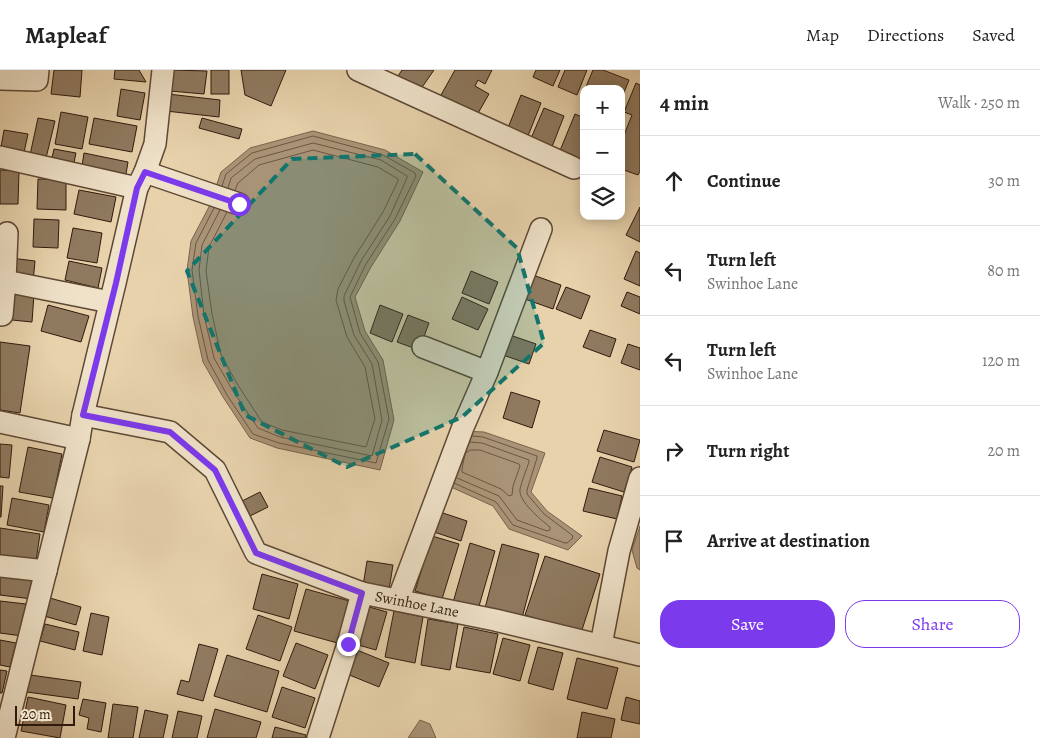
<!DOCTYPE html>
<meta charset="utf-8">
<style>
:root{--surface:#fff;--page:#f2f2f2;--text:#222;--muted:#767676;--line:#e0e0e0;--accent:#7c3aed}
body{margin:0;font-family:Alegreya,serif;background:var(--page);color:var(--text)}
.controls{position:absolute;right:15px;top:15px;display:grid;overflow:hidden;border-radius:10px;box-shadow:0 2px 12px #0003}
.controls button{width:45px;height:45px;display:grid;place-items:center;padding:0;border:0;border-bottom:1px solid var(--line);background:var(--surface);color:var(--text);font:25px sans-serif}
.scale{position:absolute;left:15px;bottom:12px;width:60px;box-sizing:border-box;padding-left:5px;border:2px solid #301a0d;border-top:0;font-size:14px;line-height:18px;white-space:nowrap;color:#301a0d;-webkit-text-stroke:4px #efe2c9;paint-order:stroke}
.stop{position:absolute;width:15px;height:15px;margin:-11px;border:4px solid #7c3aed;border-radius:50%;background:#fff}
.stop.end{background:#7c3aed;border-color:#fff;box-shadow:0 1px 5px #0008}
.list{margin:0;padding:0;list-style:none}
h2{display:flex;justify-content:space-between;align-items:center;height:65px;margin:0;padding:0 20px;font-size:21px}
h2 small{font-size:16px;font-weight:400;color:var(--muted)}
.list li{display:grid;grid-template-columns:32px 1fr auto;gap:15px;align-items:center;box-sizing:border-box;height:90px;padding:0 20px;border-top:1px solid var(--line)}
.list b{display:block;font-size:19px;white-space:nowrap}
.list p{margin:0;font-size:16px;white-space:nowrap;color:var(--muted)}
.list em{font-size:16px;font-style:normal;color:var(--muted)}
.actions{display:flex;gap:10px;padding:15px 20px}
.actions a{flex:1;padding:11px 0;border:1px solid var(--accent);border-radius:20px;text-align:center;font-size:18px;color:var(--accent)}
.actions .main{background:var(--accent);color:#fff}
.icon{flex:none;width:28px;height:28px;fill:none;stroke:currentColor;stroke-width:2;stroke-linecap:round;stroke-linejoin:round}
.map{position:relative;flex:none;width:640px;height:668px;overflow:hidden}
header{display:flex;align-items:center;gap:30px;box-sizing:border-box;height:70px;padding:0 25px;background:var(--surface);border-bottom:1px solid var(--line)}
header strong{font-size:24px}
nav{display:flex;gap:28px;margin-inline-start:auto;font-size:18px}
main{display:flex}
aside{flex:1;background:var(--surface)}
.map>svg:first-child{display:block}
</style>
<header>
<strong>Mapleaf</strong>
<nav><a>Map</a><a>Directions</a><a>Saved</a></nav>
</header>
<main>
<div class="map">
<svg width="640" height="668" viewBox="0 0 640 668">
<rect width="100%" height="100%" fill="#e7d2ac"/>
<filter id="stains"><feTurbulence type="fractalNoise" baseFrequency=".004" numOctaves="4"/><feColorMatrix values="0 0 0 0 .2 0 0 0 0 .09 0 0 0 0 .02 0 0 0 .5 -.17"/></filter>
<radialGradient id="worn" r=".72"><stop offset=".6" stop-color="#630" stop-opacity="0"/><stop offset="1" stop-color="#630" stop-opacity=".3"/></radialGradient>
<g fill="#a99376" stroke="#79634c">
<path d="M313,61L385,80L423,102L400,151L371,197L355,227L365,261L383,290L394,350L380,400L277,378L250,368L223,327L203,292L193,247L187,200L191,171L210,135L221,102L250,78Z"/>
<path d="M462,361L484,362L545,383L531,422L547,441L582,466L568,480L509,459L493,436L442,413Z"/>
<path d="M640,456V500L637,498L632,480Z"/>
<path d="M420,650L430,654L436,668H408Z"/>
</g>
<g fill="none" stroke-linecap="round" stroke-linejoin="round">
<g stroke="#6c5642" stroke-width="1">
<path d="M214,138L196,173L192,200L198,246L208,290L227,325L253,364L279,373L376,393L389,349L378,292L360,263L350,227L366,194L395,149L416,106L415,103L383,85L313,66L252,83L226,104L222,116"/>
<path d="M220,140L202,175L199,200L204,245L214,288L233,321L258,358L280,367L372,386L382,350L372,294L354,265L344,231V226L361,191L390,146L407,108V106L381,90L313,73L255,89L231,108L228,118"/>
<path d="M227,142L209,177L206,201L212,244L221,285L239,317L262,352L282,360L366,377L375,349L365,297L347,267L336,230L338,219L354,188L383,142L398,111V109L378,97L313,80L259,95L238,113L235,120"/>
<path d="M465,384L462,399V402L501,419L509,426L512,425L513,416L520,396L519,394L480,380H470L466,383"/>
<path d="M457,408L499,426L517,450L547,461L550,460V457C541,450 518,431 520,419C522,410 526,401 529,392V390L482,373L470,372"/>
<path d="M454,413L496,432L513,455L565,473H567L573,468L572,465L544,444L527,424V420L537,388V386L483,367L472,366"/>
</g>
</g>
<g fill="#8f7a60" stroke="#301a0d">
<path d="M54,0H82L80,27L51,24Z"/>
<path d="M115,0H139L146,12L114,9Z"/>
<path d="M172,0L207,1L204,24L170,21Z"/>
<rect x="211" y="0" width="18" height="24"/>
<path d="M241,0H286L271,36L245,25Z"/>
<path d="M402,0H434L418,23L396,9Z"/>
<path d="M455,0H492L485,14L478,10L475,16L489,24L477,45L441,25Z"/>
<path d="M536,0H560L553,16L533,7Z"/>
<path d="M565,0H587L577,25L558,17Z"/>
<path d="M593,0H603L629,10L621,30V19H585Z"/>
<path d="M636,13L640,15V101L638,105L621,99V64L624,65L632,45L624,42Z"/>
<path d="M121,19L145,23L140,50L117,46Z"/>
<path d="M168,24L220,30L219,47L166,41Z"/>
<path d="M521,25L541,33L526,71L506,63Z"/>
<path d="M544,38L564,46L550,82L529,73Z"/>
<path d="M61,42L88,47L82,79L55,74Z"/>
<path d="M575,44L584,48V92L559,83Z"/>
<path d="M38,48L55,51L46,88L30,85Z"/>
<path d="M94,48L137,56L132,82L89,74Z"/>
<path d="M202,48L242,59L239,69L199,58Z"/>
<path d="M4,60L28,64L23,87L0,83Z"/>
<path d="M54,79L76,83L73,97L51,92Z"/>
<path d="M84,83L128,92L125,110L81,102Z"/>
<path d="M0,100L19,101L18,134H0Z"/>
<path d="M38,109H66V140L37,139Z"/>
<path d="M79,120L116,127L111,152L74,144Z"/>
<path d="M640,137V172L626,165Z"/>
<path d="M34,149L59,150L58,178L33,177Z"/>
<path d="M73,158L102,163L97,193L67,188Z"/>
<path d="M636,181L640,183V216L624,209Z"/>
<path d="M11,188L35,191L33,212L9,209Z"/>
<path d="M69,191L102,198L98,218L65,210Z"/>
<path d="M471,201L498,212L489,234L462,223Z"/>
<path d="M530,204L561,215L553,239L522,228Z"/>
<path d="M566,217L590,226L581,249L556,239Z"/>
<path d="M627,222L640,227V244L621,236Z"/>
<path d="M13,223L34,224L32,252L12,250Z"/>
<path d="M462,227L488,239L478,260L452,249Z"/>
<path d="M48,235L89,246L81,272L41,261Z"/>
<path d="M380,235L403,244L392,272L370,263Z"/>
<path d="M408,245L429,253L419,280L397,272Z"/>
<path d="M590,260L616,269L610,287L583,277Z"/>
<path d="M507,264L536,274L529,294L500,284Z"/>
<path d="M0,272L30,276L20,343L0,340Z"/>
<path d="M628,274L640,278V300L621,293Z"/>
<path d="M511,322L540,331L532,358L503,348Z"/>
<path d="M604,360L640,370L634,392L597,381Z"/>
<path d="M0,374L12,375L9,408L0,407Z"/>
<path d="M28,377L62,384L53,428L19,422Z"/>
<path d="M600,387L632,397L624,422L592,412Z"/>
<path d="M0,416H3L1,447H0Z"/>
<path d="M589,418L622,426L617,449L583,441Z"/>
<path d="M260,422L268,437L246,448L238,433Z"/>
<path d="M12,428L49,435L44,462L7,455Z"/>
<path d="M440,442L467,451L461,471L434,462Z"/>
<path d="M0,458L40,464L35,498L0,492Z"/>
<path d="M432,466L459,474L442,529L415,521Z"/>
<path d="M470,473L495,481L477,543L452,536Z"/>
<path d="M502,474L539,484L522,548L485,538Z"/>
<path d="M545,486L600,504L581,563L525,545Z"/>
<path d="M367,491L393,495L389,520L363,516Z"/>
<path d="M262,504L298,514L289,549L253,539Z"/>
<path d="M0,505L34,509L32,529L0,525Z"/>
<path d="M306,519L353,532L341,574L294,561Z"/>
<path d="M50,528L81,537L76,555L44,546Z"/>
<path d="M0,531L26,534L22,566L0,563Z"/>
<path d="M362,535L387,542L376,580L351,573Z"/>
<path d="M394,541L423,547L415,593L385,587Z"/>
<path d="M91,543L109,547L102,585L83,581Z"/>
<path d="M258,545L292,557L280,591L246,579Z"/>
<path d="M428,549L458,554L450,600L421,595Z"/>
<path d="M45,554L79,562L75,580L40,571Z"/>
<path d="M464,557L498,564L490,603L456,597Z"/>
<path d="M503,568L530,575L520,611L493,604Z"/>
<path d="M0,570L16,573L10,597L0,595Z"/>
<path d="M296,573L328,585L315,619L283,606Z"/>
<path d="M199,574L218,579L203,631L177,624L181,610L189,612Z"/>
<path d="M538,577L563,583L553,620L528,613Z"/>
<path d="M352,578L389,593L379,617L342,602Z"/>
<path d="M227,585L279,601L267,642L214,626Z"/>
<path d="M577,588L618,598L607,639L567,629Z"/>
<path d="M0,600L7,601L2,623H0Z"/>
<path d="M30,605L81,612L78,629L27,622Z"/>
<path d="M282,617L315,628L305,658L272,647Z"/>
<path d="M28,627L66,635L60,668L21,661Z"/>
<path d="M626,627L640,631V654L621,650Z"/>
<path d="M83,629L106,633L101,662L87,659L89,648L79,645Z"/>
<path d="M113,634L138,637L133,668H108Z"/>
<path d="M215,639L261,652L256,668H207Z"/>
<path d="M145,640L168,645L163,668H139Z"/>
<path d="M178,641L202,646L197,668H172Z"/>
<path d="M582,642L615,649L611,668H577Z"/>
<path d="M275,657L306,665L305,668H272Z"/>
</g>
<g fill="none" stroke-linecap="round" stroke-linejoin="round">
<defs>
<g id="street">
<path d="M358,0L574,98"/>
<path d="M0,9L37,10L38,0"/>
<path d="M0,87L137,118"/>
<path d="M145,102L239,134"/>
<path d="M7,163L5,211L110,232"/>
<path d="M2,245L5,211"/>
<path d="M423,277L487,302"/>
<path d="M83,345L170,362L215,400L256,483L362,523L495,550L640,585"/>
<path d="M0,352L79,369"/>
<path d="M0,496L46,501"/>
<path d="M398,530L463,357L487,302L541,159"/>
<path d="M601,575L619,481L640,408"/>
<path d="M4,668L79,369L83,345L115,213L137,118L145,102L155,74L163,0"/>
<path d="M318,668L348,574L362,523"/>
</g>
</defs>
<use href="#street" stroke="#5e4835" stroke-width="24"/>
<use href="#street" stroke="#efe2c9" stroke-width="21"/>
</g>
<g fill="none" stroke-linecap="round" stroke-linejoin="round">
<path stroke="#7c3aed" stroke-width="6" d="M239,134L145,102L137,118L116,213L83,345L170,362L215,400L256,483L362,523L348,574"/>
</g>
<path fill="#0f766e" fill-opacity="0.2" stroke="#0f766e" stroke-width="4" stroke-dasharray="10 6" stroke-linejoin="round" d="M415,84L517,178L544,273L462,347L347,397L245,345L187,201L292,89Z"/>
<g text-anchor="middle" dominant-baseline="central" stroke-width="5" stroke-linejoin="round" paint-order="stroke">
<g font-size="15" fill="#301a0d" stroke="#efe2c9">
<text transform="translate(417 534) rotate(11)">Swinhoe Lane</text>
</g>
</g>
<rect width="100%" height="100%" filter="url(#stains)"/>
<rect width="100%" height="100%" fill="url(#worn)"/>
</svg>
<div class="controls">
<button>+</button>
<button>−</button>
<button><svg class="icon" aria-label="layers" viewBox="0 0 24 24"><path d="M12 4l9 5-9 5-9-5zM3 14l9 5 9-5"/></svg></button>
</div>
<div class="scale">20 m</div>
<div class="stop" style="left:239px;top:134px"></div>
<div class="stop end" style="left:348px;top:574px"></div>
</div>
<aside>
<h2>4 min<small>Walk · 250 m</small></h2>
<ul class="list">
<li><svg class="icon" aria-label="ahead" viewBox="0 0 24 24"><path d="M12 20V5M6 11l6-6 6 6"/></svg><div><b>Continue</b></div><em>30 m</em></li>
<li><svg class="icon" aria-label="left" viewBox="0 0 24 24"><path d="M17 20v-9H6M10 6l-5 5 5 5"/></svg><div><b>Turn left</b><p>Swinhoe Lane</p></div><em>80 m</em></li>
<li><svg class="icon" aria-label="left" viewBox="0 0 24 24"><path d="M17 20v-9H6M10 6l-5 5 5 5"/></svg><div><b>Turn left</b><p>Swinhoe Lane</p></div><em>120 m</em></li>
<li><svg class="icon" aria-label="right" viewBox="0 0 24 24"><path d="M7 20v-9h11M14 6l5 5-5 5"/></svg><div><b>Turn right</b></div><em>20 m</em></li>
<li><svg class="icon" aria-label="arrive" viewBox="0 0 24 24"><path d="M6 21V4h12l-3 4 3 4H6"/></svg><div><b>Arrive at destination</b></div></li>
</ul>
<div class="actions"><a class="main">Save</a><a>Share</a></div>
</aside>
</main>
